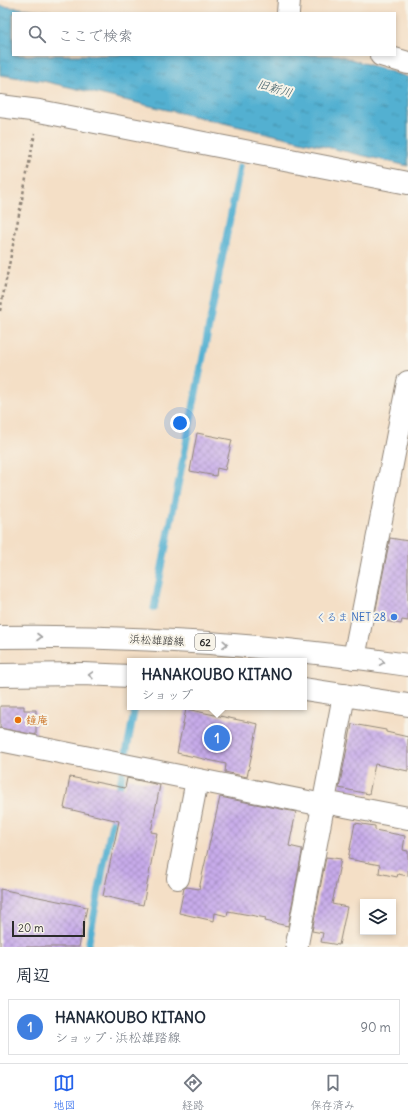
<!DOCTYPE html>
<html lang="ja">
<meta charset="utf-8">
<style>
:root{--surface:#fff;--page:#f2f2f3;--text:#1f2937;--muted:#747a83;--line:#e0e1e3;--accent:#2563eb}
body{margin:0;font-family:Delius,"Klee One",sans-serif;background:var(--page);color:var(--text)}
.controls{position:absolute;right:12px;bottom:12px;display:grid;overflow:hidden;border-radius:0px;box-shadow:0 2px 6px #0003}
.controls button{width:36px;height:36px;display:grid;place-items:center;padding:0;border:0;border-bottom:1px solid var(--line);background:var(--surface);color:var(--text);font:20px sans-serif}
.scale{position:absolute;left:12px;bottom:10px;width:73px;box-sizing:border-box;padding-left:4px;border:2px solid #2b2b2b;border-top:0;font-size:11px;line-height:14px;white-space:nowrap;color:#2b2b2b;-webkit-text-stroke:3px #f7f3e8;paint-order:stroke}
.you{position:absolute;left:180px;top:423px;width:14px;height:14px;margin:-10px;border:3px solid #fff;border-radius:50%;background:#1a73e8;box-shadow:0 0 0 6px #1a73e833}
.badge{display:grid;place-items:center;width:26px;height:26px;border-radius:50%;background:var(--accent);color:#fff;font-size:13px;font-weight:700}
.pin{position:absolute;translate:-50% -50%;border:2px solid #fff;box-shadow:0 1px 4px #0006}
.popup{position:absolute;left:127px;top:658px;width:180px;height:52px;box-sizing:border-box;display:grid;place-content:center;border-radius:0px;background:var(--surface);filter:drop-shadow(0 1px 3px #0005);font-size:13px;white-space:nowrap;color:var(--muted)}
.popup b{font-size:15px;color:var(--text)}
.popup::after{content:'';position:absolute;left:50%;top:100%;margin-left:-8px;border:8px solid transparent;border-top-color:var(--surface)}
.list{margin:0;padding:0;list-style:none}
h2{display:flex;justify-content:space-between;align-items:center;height:52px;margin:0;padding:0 16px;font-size:17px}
h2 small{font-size:13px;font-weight:400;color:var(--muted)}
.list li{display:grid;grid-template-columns:26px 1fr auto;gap:12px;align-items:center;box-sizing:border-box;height:56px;margin:0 8px 8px;padding:0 8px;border:1px solid var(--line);border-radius:0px}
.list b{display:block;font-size:15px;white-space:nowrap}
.list p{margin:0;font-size:13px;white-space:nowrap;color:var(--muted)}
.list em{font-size:13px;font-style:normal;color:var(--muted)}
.icon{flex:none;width:22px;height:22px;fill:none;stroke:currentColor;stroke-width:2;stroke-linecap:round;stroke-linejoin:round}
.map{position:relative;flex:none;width:408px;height:947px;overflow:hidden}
.search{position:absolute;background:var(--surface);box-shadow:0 2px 6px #0003;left:12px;right:12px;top:12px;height:44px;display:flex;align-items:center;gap:10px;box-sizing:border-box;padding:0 14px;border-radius:0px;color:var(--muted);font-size:15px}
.sheet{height:116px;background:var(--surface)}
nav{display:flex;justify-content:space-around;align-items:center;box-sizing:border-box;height:56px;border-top:1px solid var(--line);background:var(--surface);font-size:11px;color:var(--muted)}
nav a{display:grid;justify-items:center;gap:2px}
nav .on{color:var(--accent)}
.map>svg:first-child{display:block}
</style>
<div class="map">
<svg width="408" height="947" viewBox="0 0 408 947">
<defs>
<pattern id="water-ripples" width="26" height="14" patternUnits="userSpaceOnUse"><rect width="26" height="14" fill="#53b0d1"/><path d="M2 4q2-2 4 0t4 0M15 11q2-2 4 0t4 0" fill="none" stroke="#458faa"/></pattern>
<pattern id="building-cross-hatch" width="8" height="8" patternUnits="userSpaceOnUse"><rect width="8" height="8" fill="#c7abea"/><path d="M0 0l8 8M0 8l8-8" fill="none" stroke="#a28bbe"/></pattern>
</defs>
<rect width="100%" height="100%" fill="#f7f3e8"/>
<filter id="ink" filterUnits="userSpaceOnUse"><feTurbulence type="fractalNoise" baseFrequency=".025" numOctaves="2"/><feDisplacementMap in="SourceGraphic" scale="8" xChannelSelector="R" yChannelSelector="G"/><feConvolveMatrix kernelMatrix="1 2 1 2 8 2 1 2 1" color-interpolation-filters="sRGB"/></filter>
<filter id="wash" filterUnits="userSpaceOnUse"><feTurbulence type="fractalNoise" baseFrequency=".012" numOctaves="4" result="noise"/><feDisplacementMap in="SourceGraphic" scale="16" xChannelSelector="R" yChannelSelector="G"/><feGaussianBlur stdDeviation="0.9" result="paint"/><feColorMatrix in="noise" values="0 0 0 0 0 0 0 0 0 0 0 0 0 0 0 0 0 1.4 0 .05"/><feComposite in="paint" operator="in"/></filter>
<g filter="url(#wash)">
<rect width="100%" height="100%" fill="#f4dfc6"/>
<path fill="url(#water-ripples)" stroke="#3f6e7e" d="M0,6L67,13H13V55H338L408,77V166L43,81L0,75Z"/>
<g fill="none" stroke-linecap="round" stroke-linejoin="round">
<g stroke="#53b0d1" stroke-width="7">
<path d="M154,608L240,167"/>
<path d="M125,758L135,708"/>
<path d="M118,796L122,774"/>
<path d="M88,947L114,812"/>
</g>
</g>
<g id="blocks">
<g fill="url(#building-cross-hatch)">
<path d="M197,433L232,440L225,470L217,468L216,476L190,471Z"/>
<path d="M390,538L408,541V621L402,620L401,624L374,619Z"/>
<path d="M0,706H24V710H36V735L0,728Z"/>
<path d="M186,709L258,724L247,777L225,772L226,764L177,753Z"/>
<path d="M352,724L386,730V732L408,737V771L375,764L369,794L339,788Z"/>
<path d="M70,777L125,788L127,778L160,785L151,832L157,833L143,905L103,896L119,821L64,808Z"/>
<path d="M220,797L296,812L289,846L302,849V852L288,926L265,921L266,918L228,911L227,916L215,913L214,921L179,913L184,888L187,887L199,889Z"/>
<path d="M355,823L375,826V830L405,836L403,850L408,851V876L398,874L397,877L379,873L380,865L348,859Z"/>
<path d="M326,857L341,859L332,904L347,907L339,945L321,942L323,933L312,931Z"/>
<path d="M0,889L87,907L79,947H0Z"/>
</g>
</g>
</g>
<g filter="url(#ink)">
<use href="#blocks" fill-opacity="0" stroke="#908578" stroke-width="1"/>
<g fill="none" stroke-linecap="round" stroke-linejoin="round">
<defs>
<g id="street">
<path d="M288,13L289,0"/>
<path d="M381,55L408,63"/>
<path d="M0,106L39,111L408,183"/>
<path d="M354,658L408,382"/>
<path d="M0,740L323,805"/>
<path d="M324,802L408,818"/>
<path d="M178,878L197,780"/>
<path d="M297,944L344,695"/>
</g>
<g id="primary">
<path d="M0,637C137,635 273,645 408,665"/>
<path d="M0,675L83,674L130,676"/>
<path d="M304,689L408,705"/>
</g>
</defs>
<use href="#street" stroke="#908578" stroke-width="24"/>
<use href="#primary" stroke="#908578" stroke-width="24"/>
<path stroke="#908578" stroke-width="2.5" stroke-dasharray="3 3" stroke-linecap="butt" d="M0,311L35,133"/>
<use href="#street" stroke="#fff" stroke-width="22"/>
<use href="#primary" stroke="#fff" stroke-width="22"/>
</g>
<defs><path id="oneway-chevron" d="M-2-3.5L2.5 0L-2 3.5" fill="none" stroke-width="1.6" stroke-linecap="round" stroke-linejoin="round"/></defs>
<g stroke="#a0a0a0">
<use href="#oneway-chevron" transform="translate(39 637)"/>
<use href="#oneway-chevron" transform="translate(225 644) rotate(4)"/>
<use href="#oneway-chevron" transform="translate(382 662) rotate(8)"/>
<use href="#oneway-chevron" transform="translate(91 675) rotate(-178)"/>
</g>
</g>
<circle fill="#3f7fe0" stroke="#f7f3e8" stroke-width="1.5" cx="394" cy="617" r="4"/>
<circle fill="#e8710a" stroke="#f7f3e8" stroke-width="1.5" cx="18" cy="720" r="4"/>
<g text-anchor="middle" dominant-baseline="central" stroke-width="4" stroke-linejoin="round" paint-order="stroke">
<rect fill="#f7f3e8" stroke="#686764" stroke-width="1" x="195" y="634" width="20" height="16" rx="3"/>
<g font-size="10" font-weight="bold" fill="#2b2b2b">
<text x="205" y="642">62</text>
</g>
<g font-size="11" fill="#366cbe" stroke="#f7f3e8" text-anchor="end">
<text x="386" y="617">くるま NET 28</text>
</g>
<g font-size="11" fill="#2b2b2b" stroke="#f7f3e8">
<text transform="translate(157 640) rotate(3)">浜松雄踏線</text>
</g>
<g font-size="11" fill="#c56008" stroke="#f7f3e8" text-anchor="start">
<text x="26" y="720">鐘庵</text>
</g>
<g font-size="12" font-style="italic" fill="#395a65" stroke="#f7f3e8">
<text transform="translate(275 88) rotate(16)">旧新川</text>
</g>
</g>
</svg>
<div class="controls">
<button><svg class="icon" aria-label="layers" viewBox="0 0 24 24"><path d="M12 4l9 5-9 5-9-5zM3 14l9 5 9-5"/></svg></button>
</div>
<div class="scale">20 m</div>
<div class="you"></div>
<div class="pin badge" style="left:217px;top:738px;background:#3f7fe0">1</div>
<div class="popup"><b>HANAKOUBO KITANO</b>ショップ</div>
<div class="search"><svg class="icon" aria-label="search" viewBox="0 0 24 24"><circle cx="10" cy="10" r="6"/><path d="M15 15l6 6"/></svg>ここで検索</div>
</div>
<section class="sheet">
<h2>周辺<small></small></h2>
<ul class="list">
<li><span class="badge" style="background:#3f7fe0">1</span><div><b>HANAKOUBO KITANO</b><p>ショップ · 浜松雄踏線</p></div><em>90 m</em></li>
</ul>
</section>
<nav>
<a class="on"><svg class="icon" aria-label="map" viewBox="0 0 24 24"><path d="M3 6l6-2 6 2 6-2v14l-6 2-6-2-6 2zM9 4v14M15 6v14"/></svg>地図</a>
<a><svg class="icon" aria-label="directions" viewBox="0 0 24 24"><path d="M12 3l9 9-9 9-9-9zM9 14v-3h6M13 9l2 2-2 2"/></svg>経路</a>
<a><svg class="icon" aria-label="saved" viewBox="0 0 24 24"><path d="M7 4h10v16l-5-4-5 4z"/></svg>保存済み</a>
</nav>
